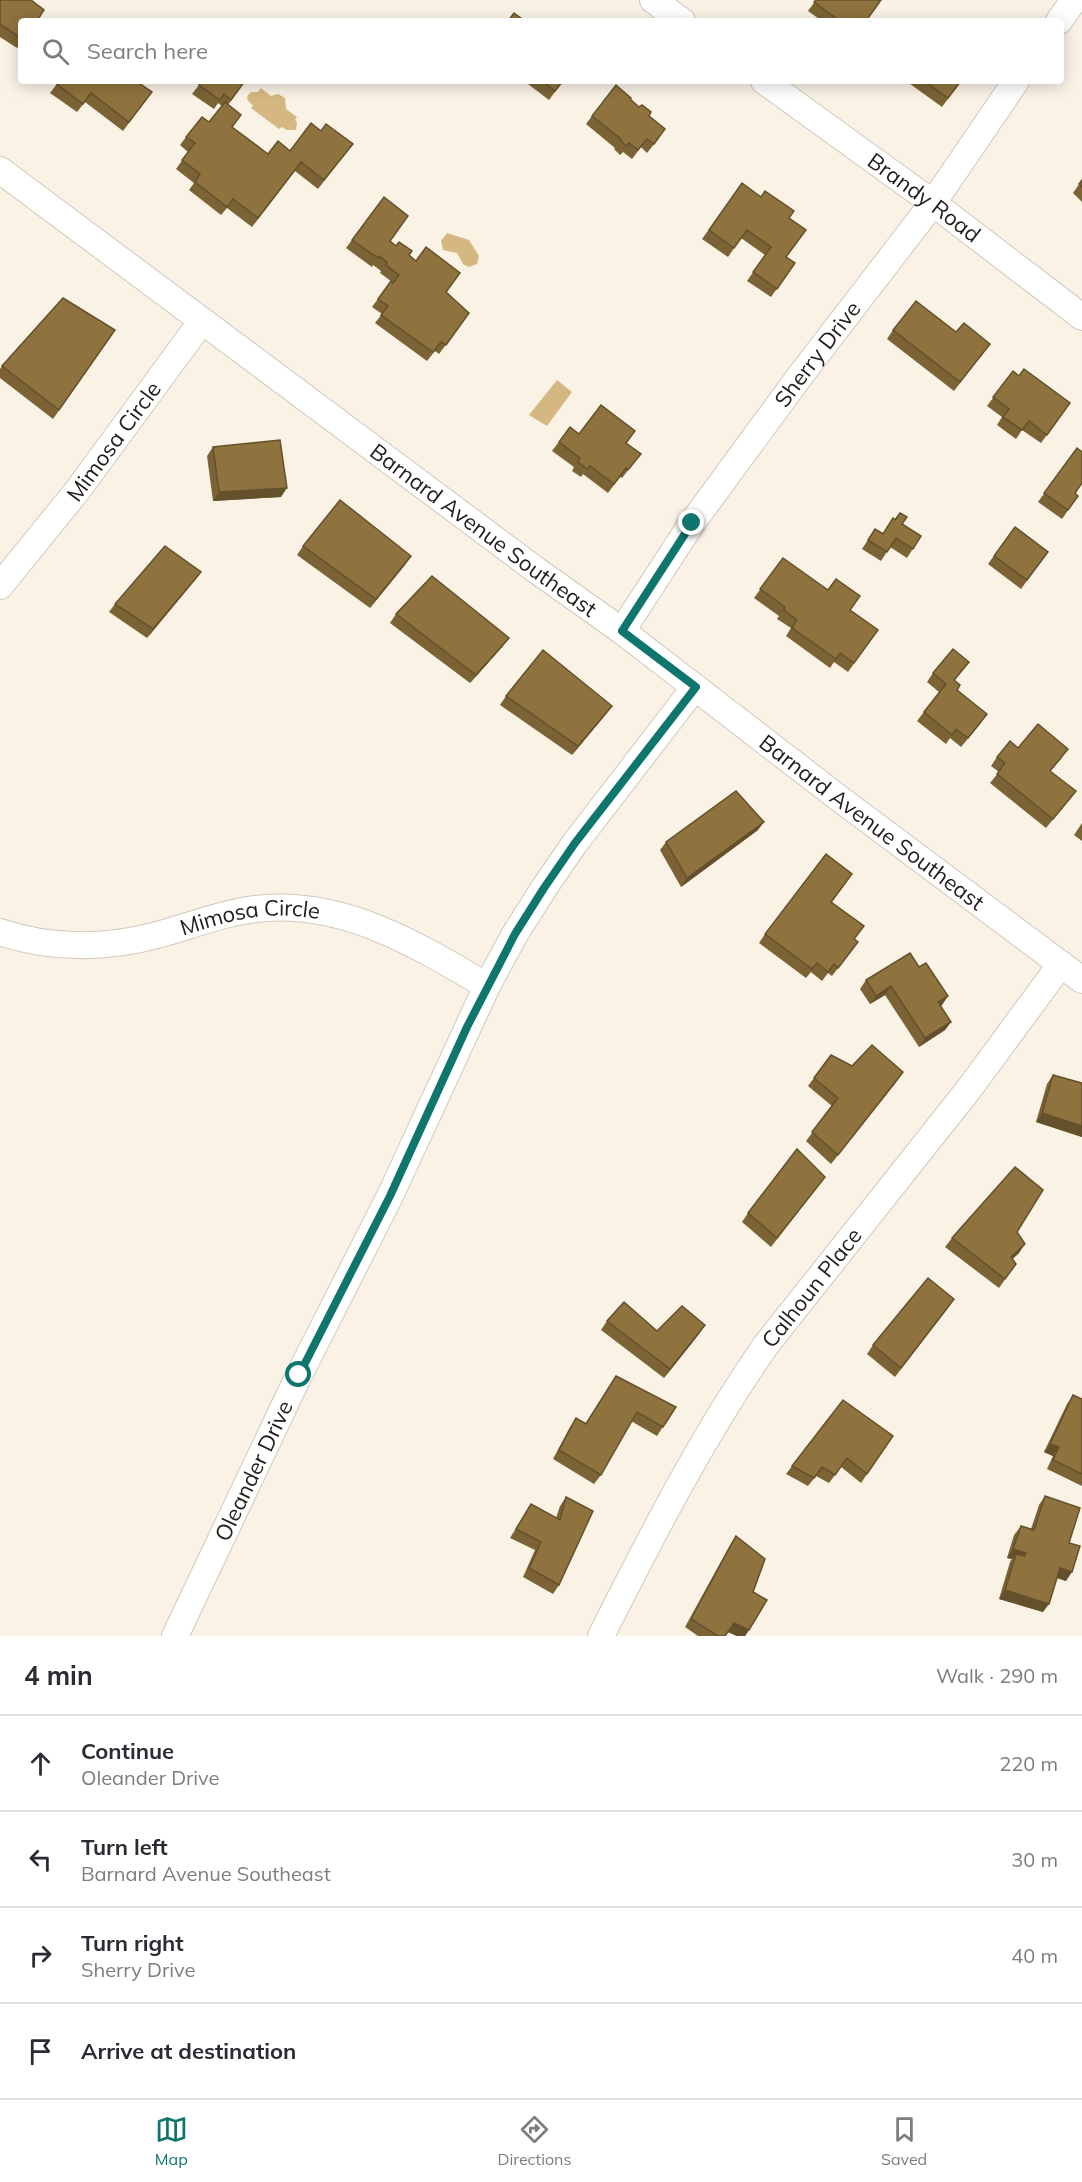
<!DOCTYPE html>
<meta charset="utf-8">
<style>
:root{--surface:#fff;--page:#f2f2f3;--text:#2b2b33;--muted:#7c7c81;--line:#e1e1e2;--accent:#0f766e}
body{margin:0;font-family:Mulish,sans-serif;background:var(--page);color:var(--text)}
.stop{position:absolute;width:18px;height:18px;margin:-14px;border:4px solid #0f766e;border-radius:50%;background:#fff}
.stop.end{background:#0f766e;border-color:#fff;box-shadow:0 2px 6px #0008}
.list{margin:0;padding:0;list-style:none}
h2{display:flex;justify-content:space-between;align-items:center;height:78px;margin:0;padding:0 24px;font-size:26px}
h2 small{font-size:20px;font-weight:400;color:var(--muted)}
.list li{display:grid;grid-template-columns:39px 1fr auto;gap:18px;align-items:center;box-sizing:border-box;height:96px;padding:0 24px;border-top:2px solid var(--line)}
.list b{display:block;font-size:22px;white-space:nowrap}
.list p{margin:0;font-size:20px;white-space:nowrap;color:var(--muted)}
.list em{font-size:20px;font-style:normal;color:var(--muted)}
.icon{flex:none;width:33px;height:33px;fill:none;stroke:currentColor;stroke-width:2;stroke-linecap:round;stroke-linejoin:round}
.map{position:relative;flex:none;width:1082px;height:1636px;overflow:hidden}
.search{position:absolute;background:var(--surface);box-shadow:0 3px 15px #0003;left:18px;right:18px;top:18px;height:66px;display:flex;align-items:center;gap:15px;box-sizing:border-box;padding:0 21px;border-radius:6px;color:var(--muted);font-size:22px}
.sheet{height:462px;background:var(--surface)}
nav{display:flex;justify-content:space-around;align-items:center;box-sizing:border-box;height:84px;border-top:2px solid var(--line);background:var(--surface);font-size:16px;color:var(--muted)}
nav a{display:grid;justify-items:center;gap:3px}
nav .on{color:var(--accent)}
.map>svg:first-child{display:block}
</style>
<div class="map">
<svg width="1082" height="1636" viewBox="0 0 1082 1636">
<rect width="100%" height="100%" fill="#f9f2e5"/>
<g fill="#d5b781">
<path d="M261,88L271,96L278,94L285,98L286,109L297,117L295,120L297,122L296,130H287L282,127L279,129L251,108L253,106L247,99L248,95L251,92H258Z"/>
<path d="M447,233L469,240L479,256L477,264L469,267L463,264L457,253L443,250L441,241Z"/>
<path d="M557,380L572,392L547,426L529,415Z"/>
</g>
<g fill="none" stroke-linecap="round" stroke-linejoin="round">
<defs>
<g id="minor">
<path d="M653,0L682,21"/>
<path d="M1059,21L1074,0"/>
<path id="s1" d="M764,81L933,203L1082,317"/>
<path id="s2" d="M0,170L536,570L622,631L836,796L1082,980"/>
<path id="s3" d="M0,586L77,491L202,321"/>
<path id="s4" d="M622,631L692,523L800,376L933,203L1016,81"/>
<path id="s5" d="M0,932C50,949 106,949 157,935C194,925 229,910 267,908C349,903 419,946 487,986"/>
<path id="s6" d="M175,1636L299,1375L390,1196L487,986L515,934L544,888L575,843L695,687"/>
<path id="s7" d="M601,1636C651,1537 702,1437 766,1345L969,1089L1061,964"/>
</g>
</defs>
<use href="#minor" stroke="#d0c9bc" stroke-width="28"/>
<use href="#minor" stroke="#fff" stroke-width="26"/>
</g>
<g fill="#7b6335">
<path d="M0,0L21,21V43L17,48L0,37Z"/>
<path d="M816,0L866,21H822L808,11Z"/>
<path d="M59,81L152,92L123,131L85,102L77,112L50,93Z"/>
<path d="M202,81H245L228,105L232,127L268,154L290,151L321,131L353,144L318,189L295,171L252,227L227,208L221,215L189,190L194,183L176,169L188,152L180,145L186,137L209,122L222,106L218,103L214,109L192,94Z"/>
<path d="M524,81H563L549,100Z"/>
<path d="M906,81H961L942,107Z"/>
<path d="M630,99L649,116L659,138L647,153L641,147L632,159L623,152L620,155L614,149L615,148L586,124L592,116Z"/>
<path d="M1082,180V202L1073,193Z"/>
<path d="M742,183L789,218L787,257L795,263L771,297L747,281L765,255L741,238L728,257L702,239Z"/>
<path d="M384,197L390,241L409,255L446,292L469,313L439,354L435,351L427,361L375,323L382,314L372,307L391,281L380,273L381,271L373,265L372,267L346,248Z"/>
<path d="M115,330L53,419L0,378V369L2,366Z"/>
<path d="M893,330L956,332L990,344L954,391L887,339Z"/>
<path d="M1013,371L1019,376L1070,403L1041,443L1022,430L1016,439L997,425L1002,417L987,406Z"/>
<path d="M570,427L579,434L626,443L641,454L622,478L620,477L608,493L583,474L581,477L572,471L574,467L552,451Z"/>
<path d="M213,447L281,497L213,501L207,456Z"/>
<path d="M1077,448L1075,493L1078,496L1062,519L1038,502Z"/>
<path d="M902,524L921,536L907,558L890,547L881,561L862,549L875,529L883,533Z"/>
<path d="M1015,527L1048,552L1021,589L988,564Z"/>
<path d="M303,546L411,556L370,608L297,555Z"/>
<path d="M783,558L850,610L878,630L848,672L834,662L830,668L786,636L791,628L777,619L779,616L754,598Z"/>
<path d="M201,572L195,580L147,638L109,612L115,604Z"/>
<path d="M396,614L503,646L470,683L390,623Z"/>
<path d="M969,662L955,680L957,690L981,723L961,747L950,738L946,744L917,721L939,692L927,682L933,673Z"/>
<path d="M506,696L606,714L572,755L500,705Z"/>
<path d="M1018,748L1062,758L1050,771L1069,800L1046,828L990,783L999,772L991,766L997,757Z"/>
<path d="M1082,823V841L1074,835Z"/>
<path d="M758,830L681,887L660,850L666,842Z"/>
<path d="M846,883L832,902L855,939L858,942L832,976L828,973L822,981L811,972L806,978L759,943L765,934Z"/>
<path d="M919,967L948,996L941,1006L951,1022L945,1030L919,1047L885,995L870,1004L860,989L866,980Z"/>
<path d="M831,1055L852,1066L897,1081L831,1164L806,1141L832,1106L808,1086Z"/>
<path d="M1053,1075L1082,1083V1137L1036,1122L1047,1084Z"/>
<path d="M818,1186L771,1247L742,1222L748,1213Z"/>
<path d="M1017,1232L1019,1253L1012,1259L1016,1264L999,1288L945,1247L952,1238Z"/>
<path d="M948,1308L895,1377L867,1354L873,1345Z"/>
<path d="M607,1321L657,1331L699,1334L664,1378L601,1330Z"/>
<path d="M616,1376L676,1407L657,1436L631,1421L601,1475L594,1484L553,1459L570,1427L576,1418L586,1423Z"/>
<path d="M1073,1395L1082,1399V1486L1047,1469L1053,1456L1044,1452L1067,1404Z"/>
<path d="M893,1436L861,1483L841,1467L829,1483L816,1476L808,1486L786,1474L792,1466Z"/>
<path d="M1045,1496L1069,1543L1066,1581L1057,1578L1043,1612L999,1599L1010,1562L1012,1559L1007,1558L1014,1535L1021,1526L1031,1529L1039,1505Z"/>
<path d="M566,1497L559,1585L553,1594L523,1577L535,1550L510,1538L531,1504L556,1518L560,1506Z"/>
<path d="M736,1536L749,1630L745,1636H737L728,1632L725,1636H698L685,1627L730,1545Z"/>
</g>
<g fill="#64502b">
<path d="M287,488L281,497L213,501L219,492Z"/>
<path d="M411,556L405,565L370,608L376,599Z"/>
<path d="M201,572L195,580L147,638L153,629Z"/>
<path d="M509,638L503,646L470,683L476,675Z"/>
<path d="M612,706L606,714L572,755L578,746Z"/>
<path d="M764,822L758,830L681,887L687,878Z"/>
<path d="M891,986L885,995L870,1004L876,996Z"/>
<path d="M948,996L942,1005L932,1011L938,1002Z"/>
<path d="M951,1022L945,1030L919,1047L925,1038Z"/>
<path d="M903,1072L897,1081L831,1164L838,1155Z"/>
<path d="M1042,1113L1082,1126V1137L1036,1122Z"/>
<path d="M1025,1244L1019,1253L1005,1266L1011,1257Z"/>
<path d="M705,1325L699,1334L664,1378L670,1369Z"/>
<path d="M1050,1444L1059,1447L1053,1456L1044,1452Z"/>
<path d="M1013,1549L1026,1553L1020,1562L1016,1554L1012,1559L1007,1558Z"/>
<path d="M1060,1568L1072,1572L1066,1581L1054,1577Z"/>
<path d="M1005,1590L1049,1604L1043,1612L999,1599Z"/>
<path d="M734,1623L749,1630L745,1636H737L728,1632Z"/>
</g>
<g fill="#8f733e" stroke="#64502b" stroke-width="1.5">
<path d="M0,0H31L44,10L37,21H21V38L0,24Z"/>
<path d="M816,0H881L866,21H851L849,20L848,21H840L814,2Z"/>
<path d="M514,13L525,21H508Z"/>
<path d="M59,81H136L152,92L129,122L91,93L83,104L57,84Z"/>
<path d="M202,81H245L231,100L224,94L220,100L199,85Z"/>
<path d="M542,81H563L555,91Z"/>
<path d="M924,81H961L948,98Z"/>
<path d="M616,85L631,98L630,99L639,107L642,105L651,112L649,116L665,129L654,144L647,139L638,150L629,143L626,146L620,140L621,139L592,116Z"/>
<path d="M225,102L241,115L232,127L268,154L278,141L290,151L311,123L321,131L326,124L353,144L324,180L301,162L258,218L233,199L227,207L195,182L200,174L182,160L195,143L186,137L202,117L209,122Z"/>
<path d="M1082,180V187L1079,184Z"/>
<path d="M742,183L761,197L765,191L794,211L789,218L806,230L786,257L795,263L777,289L753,272L771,247L747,230L734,248L709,230Z"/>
<path d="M384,197L408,216L390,241L396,246L399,242L412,251L409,255L416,261L426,247L460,273L446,292L469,313L446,345L441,342L433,352L381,315L388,306L378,299L391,281L393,283L399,275L386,265L387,262L379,256L378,258L352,240Z"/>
<path d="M63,298L115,330L59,410L2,366Z"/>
<path d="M916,301L956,332L964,323L990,344L960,382L893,330Z"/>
<path d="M1024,369L1070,403L1047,435L1029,421L1022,430L1003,417L1009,409L993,397L1013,371L1019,376Z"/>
<path d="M601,405L635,431L626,443L641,454L628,470L626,468L614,484L590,466L587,469L578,462L580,458L559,442L570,427L579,434Z"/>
<path d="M280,440L287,488L219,492L213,447Z"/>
<path d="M1077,448L1082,452V483L1075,493L1078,496L1068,510L1044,493Z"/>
<path d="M340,500L411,556L376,599L303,546Z"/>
<path d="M900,513L907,517L902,524L921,536L913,549L896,538L887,552L868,540L875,529L883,534L893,518L895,520Z"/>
<path d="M1015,527L1048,552L1027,580L994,556Z"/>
<path d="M165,546L201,572L153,629L115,604Z"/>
<path d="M783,558L828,590L836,579L860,596L850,610L878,630L854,663L840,653L836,659L792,628L797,620L784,610L785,607L760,589Z"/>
<path d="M432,576L509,638L476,675L396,614Z"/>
<path d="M953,649L969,662L954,680L960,685L957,690L987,714L968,738L956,729L952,735L924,712L946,684L933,673Z"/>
<path d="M543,650L612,706L578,746L506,696Z"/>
<path d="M1038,724L1068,749L1050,771L1076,791L1053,819L997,774L1005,763L997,757L1010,741L1018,748Z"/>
<path d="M736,791L764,822L687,878L666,842Z"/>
<path d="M826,854L852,874L831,902L864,926L854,939L858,942L838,968L834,964L828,972L817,963L812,969L765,934Z"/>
<path d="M910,953L919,967L926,963L948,996L938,1002L951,1022L925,1038L891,986L876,996L866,980Z"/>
<path d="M872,1045L903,1072L838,1155L812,1132L838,1098L814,1078L831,1055L852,1066Z"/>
<path d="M1053,1075L1082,1083V1126L1042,1113Z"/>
<path d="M797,1149L825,1177L777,1238L748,1213Z"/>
<path d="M1015,1167L1043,1190L1017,1232L1025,1244L1011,1257L1016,1264L1005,1279L952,1238Z"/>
<path d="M928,1278L954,1299L901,1368L873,1345Z"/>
<path d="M624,1302L657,1331L682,1306L705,1325L670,1369L607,1321Z"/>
<path d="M616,1376L676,1407L663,1427L637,1412L601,1475L559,1450L576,1418L586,1424Z"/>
<path d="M1073,1395L1082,1399V1474L1053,1460L1059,1447L1050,1444Z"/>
<path d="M843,1400L893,1436L867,1474L847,1458L835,1475L822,1467L814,1478L792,1466Z"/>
<path d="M1045,1496L1080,1508L1069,1543L1080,1546L1072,1572L1060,1568L1049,1604L1005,1590L1016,1554L1025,1556L1026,1553L1013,1549L1021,1526L1034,1530Z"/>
<path d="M566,1497L593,1511L559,1585L529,1568L541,1542L516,1529L531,1504L560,1520Z"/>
<path d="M736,1536L765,1559L753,1592L767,1600L749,1630L734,1623L725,1636H718L691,1619Z"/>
</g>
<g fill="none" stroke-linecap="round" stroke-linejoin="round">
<path stroke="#0f766e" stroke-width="8" d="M299,1375L390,1196L467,1027L515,934L544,888L575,843L696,687L622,631L692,523"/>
</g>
<g text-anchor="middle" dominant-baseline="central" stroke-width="5" stroke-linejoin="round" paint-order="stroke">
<g font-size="22" fill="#23201c" stroke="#f9f2e5">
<text stroke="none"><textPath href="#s1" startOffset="198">Brandy Road</textPath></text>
<text stroke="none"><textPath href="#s4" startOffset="339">Sherry Drive</textPath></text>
<text stroke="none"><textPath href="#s3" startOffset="184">Mimosa Circle</textPath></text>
<text stroke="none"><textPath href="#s2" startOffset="603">Barnard Avenue Southeast</textPath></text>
<text stroke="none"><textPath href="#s2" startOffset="1089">Barnard Avenue Southeast</textPath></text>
<text stroke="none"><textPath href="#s5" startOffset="255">Mimosa Circle</textPath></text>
<text stroke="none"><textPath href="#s7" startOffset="408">Calhoun Place</textPath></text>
<text stroke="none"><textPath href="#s6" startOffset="183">Oleander Drive</textPath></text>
</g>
</g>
</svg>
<div class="stop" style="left:299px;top:1375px"></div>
<div class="stop end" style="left:692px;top:523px"></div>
<div class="search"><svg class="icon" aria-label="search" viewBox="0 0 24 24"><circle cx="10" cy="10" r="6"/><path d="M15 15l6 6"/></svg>Search here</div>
</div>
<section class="sheet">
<h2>4 min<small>Walk · 290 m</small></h2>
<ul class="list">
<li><svg class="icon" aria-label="ahead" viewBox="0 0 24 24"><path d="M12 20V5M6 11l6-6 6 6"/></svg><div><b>Continue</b><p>Oleander Drive</p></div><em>220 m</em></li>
<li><svg class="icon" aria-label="left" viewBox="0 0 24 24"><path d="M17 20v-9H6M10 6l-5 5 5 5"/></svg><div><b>Turn left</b><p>Barnard Avenue Southeast</p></div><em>30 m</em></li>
<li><svg class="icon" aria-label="right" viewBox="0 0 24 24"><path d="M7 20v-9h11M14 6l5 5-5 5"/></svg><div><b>Turn right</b><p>Sherry Drive</p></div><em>40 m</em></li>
<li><svg class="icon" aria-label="arrive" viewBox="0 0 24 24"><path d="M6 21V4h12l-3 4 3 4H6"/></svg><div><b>Arrive at destination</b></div></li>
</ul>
</section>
<nav>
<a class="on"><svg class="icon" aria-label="map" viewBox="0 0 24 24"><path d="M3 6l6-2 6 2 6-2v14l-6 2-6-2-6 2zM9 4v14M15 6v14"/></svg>Map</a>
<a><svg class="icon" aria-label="directions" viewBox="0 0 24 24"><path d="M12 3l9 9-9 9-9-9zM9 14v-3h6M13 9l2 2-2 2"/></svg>Directions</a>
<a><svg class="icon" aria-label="saved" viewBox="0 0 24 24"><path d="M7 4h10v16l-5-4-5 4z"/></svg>Saved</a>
</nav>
